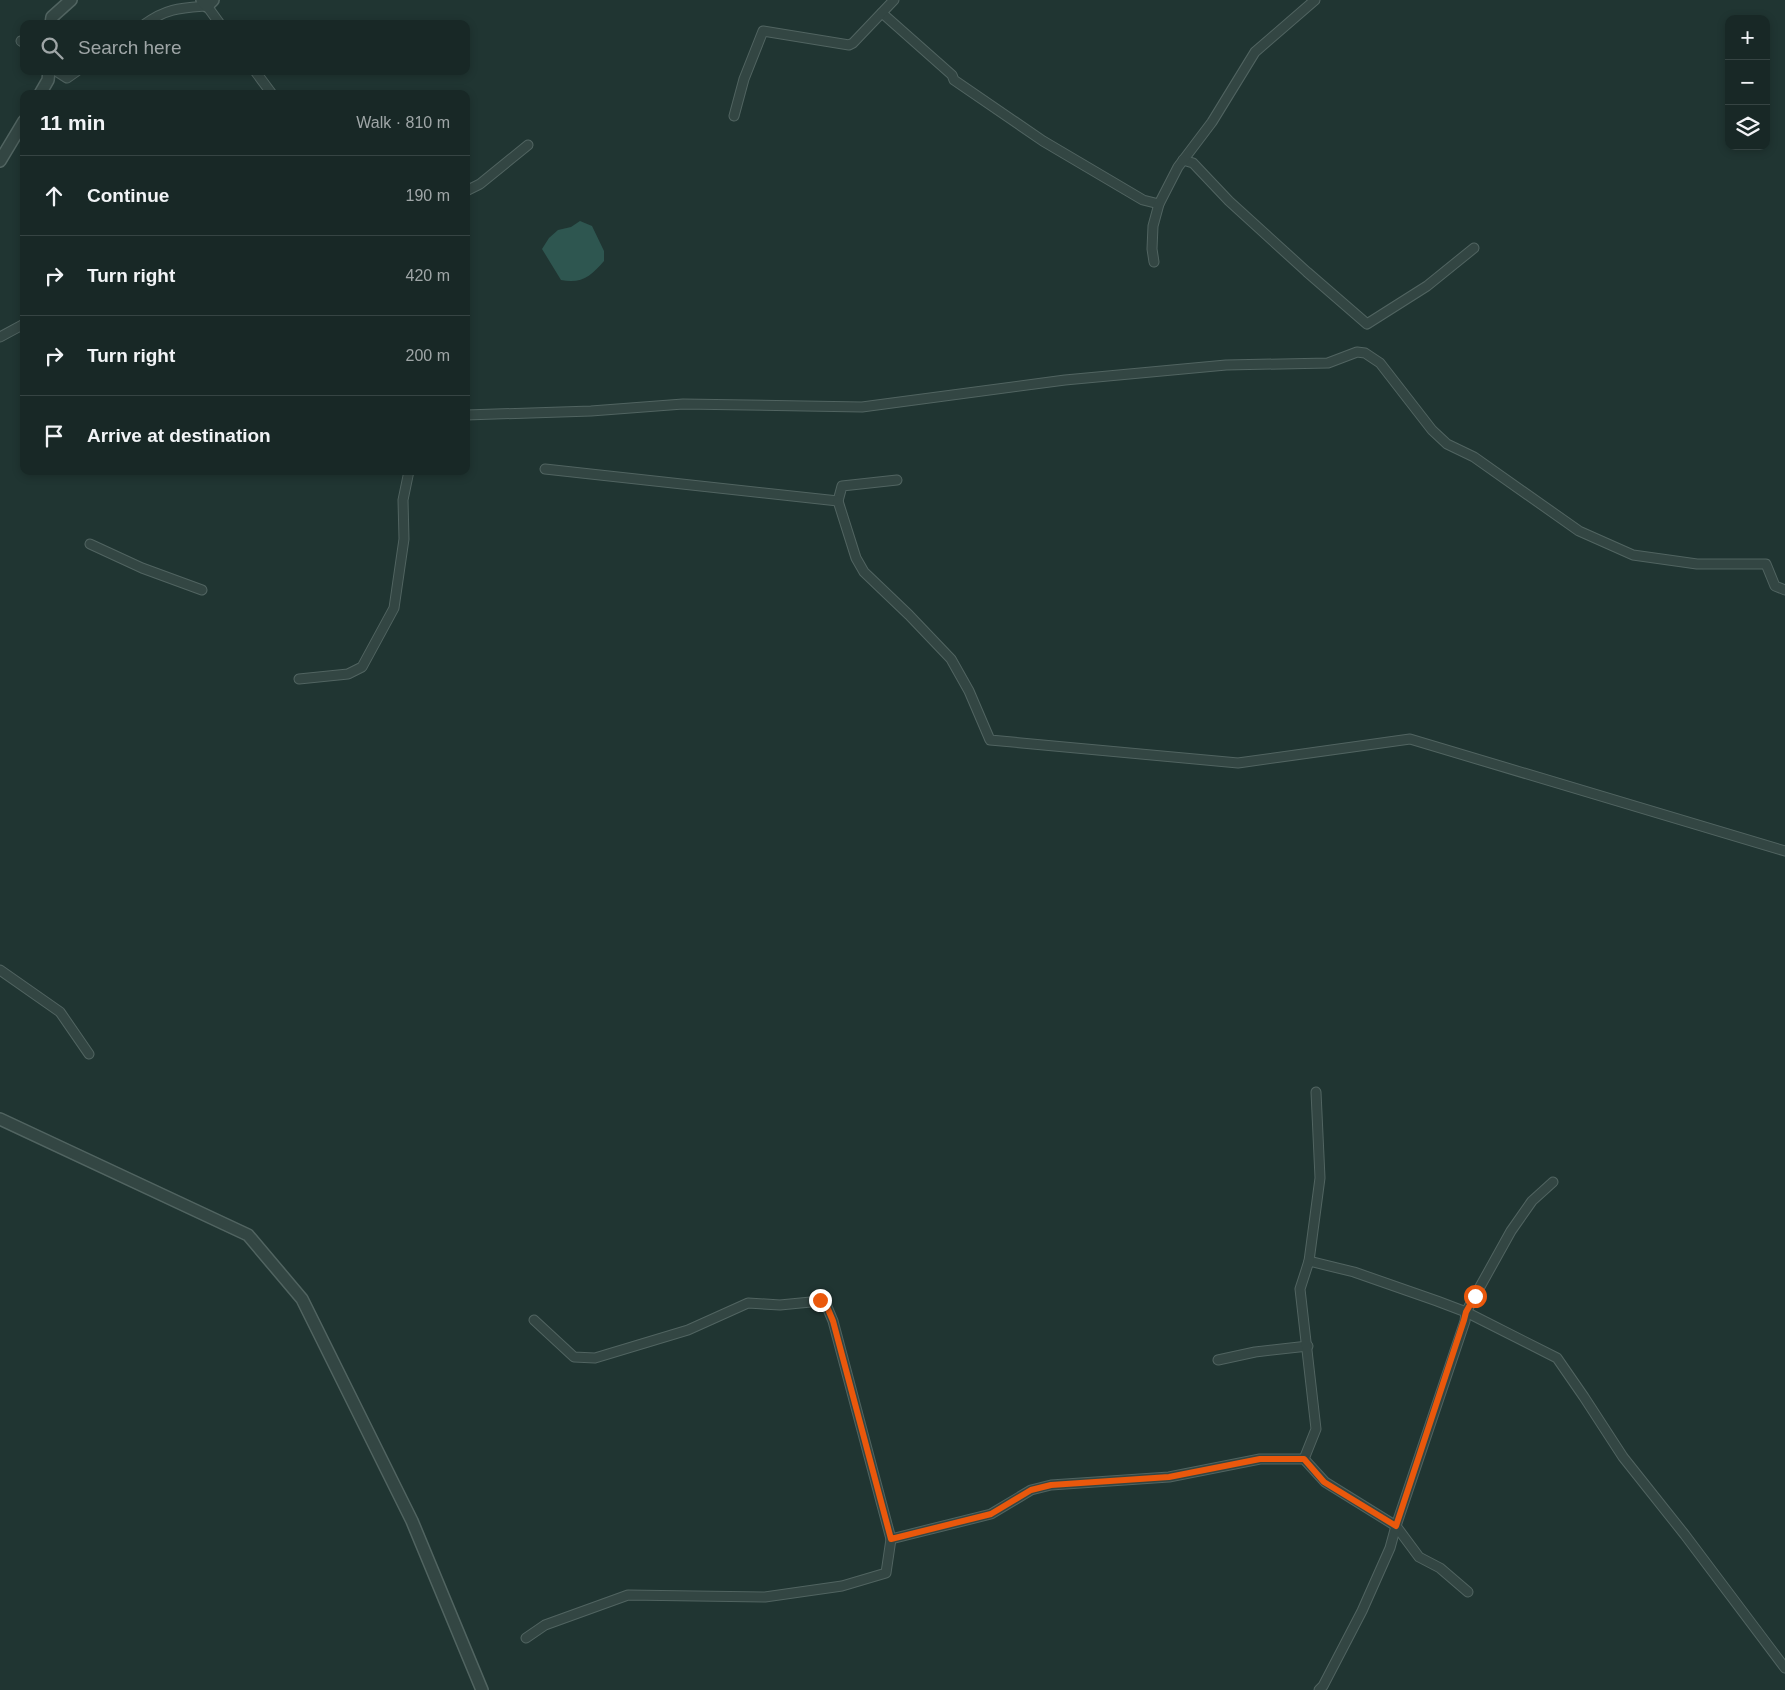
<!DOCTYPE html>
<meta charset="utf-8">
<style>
:root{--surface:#182826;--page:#21302e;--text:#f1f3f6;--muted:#9fa6a7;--line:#364443}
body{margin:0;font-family:Helvetica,sans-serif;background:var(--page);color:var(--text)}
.controls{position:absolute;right:15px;top:15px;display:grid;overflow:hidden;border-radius:10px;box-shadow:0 2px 8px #0003}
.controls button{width:45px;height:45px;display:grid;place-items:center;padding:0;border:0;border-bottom:1px solid var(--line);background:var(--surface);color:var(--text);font:25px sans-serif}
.stop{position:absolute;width:15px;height:15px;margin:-11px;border:4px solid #ea580c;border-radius:50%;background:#fff}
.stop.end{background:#ea580c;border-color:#fff;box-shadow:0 1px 5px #0008}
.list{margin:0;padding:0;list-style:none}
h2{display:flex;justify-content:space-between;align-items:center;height:65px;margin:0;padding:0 20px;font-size:21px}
h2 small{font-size:16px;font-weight:400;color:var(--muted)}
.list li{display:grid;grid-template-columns:32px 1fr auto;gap:15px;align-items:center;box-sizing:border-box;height:80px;padding:0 20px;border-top:1px solid var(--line)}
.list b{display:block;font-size:19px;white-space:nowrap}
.list em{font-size:16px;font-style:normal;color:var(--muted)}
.icon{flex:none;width:28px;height:28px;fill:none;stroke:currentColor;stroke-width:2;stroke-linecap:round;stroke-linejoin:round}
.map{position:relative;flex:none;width:1785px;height:1690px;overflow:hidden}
.search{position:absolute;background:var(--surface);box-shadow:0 2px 8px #0003;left:20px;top:20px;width:450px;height:55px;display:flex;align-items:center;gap:12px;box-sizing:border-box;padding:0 18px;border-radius:10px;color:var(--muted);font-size:19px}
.panel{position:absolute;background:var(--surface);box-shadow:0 2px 8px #0003;left:20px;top:90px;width:450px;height:385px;border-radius:10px}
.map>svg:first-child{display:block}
</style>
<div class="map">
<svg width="1785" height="1690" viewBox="0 0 1785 1690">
<rect width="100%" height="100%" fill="#203532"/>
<path fill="#2e5650" d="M580,221L592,226L604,251V261C591,276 582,284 561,280L542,249L549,238L558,230L571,227Z"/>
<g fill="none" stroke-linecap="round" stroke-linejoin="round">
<defs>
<g id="minor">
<path d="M882,13L952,75L954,80L1043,141L1143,200L1159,204"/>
<path d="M145,24C167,8 181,8 207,6L220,24"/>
<path d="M21,41L24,43"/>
<path d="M56,71L67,78L77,71"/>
<path d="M255,71L272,94"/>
<path d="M734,116L744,79L763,31L849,45L853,43L894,0"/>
<path d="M1183,160L1193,163L1229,201L1307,272L1367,324L1427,286L1474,248"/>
<path d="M466,191L480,184L528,145"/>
<path d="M1154,262L1152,249L1153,226L1159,204L1178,167L1212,122L1255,52L1315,0"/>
<path d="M0,337L24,324"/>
<path d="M466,415L591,411L683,404L862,407L1065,380L1226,365L1328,363L1357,352L1365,353L1380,363L1432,430L1447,444L1474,457L1579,531L1633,555L1697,564H1766L1775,586L1785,590"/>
<path d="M545,469L838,501L842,486L897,480"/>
<path d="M838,501L856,558L864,572L909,615L951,659L969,691L990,740L1238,763L1410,739L1785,851"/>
<path d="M90,544L142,568L202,590"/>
<path d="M299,679L348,674L362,667L394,608L404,539L403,500L409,471"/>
<path d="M0,970L60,1012L89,1054"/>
<path d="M1309,1261L1354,1272L1437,1301L1466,1312L1557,1358L1584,1397L1623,1457L1685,1535L1785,1668"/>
<path d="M1218,1360L1255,1352L1308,1346"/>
<path d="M1304,1459L1316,1429L1300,1289L1309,1261L1320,1178L1316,1092"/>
<path d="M891,1539L991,1514L1031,1490L1051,1485L1169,1477L1260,1459H1304L1325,1482L1396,1526L1419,1557L1440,1568L1468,1592"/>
<path d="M526,1638L545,1625L628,1595L765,1597L842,1586L886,1573L891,1539L833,1321L825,1302L821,1301L780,1305L748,1303L688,1330L595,1358L574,1357L534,1320"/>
<path d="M1319,1690L1323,1686L1362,1611L1390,1548L1396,1526L1465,1321L1466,1312L1511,1231L1532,1201L1553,1182"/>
</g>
<g id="tertiary">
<path d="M202,0L207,6L213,0"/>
<path d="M51,24L52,17L71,0"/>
<path d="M40,94L48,80L49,71"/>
<path d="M0,161L24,121"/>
<path d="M0,1119L248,1235L302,1299L412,1521L482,1690"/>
</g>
</defs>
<use href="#minor" stroke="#516461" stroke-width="11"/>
<use href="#tertiary" stroke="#516461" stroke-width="14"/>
<use href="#minor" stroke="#334643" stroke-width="9"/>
<use href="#tertiary" stroke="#334643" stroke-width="11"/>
</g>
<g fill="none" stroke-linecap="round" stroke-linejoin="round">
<path stroke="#ea580c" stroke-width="6" d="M820,1300L825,1302L833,1321L891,1539L991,1514L1031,1490L1051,1485L1169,1477L1260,1459H1304L1324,1482L1396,1526L1464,1320L1466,1312L1475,1296"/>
</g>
</svg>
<div class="controls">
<button>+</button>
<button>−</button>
<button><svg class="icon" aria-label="layers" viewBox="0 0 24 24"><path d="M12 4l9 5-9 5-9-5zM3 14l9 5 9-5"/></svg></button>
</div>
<div class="stop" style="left:1475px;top:1296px"></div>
<div class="stop end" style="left:820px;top:1300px"></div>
<div class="search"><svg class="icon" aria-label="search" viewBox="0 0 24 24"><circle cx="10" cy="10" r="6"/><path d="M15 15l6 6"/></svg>Search here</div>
<section class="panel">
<h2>11 min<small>Walk · 810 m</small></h2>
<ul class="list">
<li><svg class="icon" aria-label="ahead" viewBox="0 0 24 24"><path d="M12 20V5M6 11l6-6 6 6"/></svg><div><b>Continue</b></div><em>190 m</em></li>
<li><svg class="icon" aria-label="right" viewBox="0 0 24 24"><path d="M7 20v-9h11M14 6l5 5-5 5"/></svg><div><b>Turn right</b></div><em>420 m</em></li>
<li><svg class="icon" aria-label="right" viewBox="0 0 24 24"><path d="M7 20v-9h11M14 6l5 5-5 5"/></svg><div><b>Turn right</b></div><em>200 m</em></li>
<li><svg class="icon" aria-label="arrive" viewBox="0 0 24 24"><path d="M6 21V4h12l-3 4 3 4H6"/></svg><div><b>Arrive at destination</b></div></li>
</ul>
</section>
</div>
